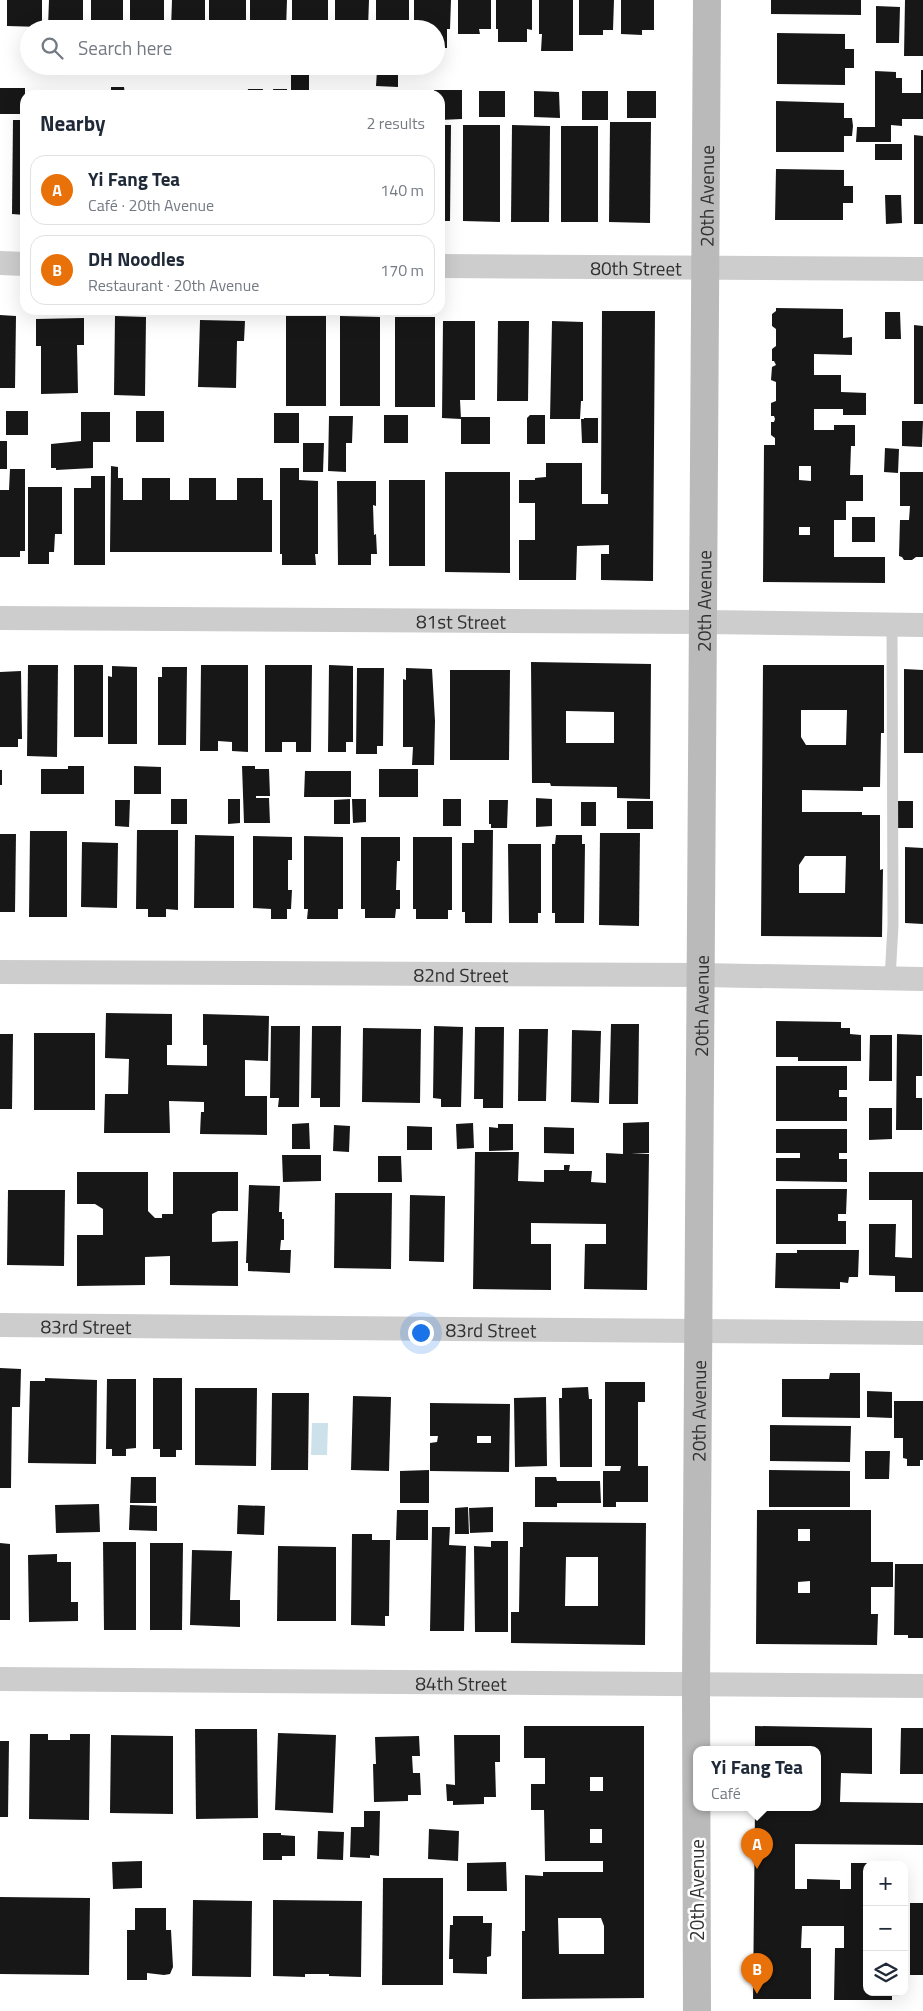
<!DOCTYPE html>
<meta charset="utf-8">
<style>
:root{--surface:#fff;--page:#f2f2f3;--text:#1f2937;--muted:#747a83;--line:#e0e1e3;--accent:#7c3aed}
body{margin:0;font-family:"Titillium Web",sans-serif;background:var(--page);color:var(--text)}
.controls{position:absolute;right:15px;bottom:15px;display:grid;overflow:hidden;border-radius:10px;box-shadow:0 5px 20px #0002}
.controls button{width:45px;height:45px;display:grid;place-items:center;padding:0;border:0;border-bottom:1px solid var(--line);background:var(--surface);color:var(--text);font:25px sans-serif}
.you{position:absolute;left:420px;top:1332px;width:18px;height:18px;margin:-12px;border:4px solid #fff;border-radius:50%;background:#1a73e8;box-shadow:0 0 0 8px #1a73e833}
.badge{display:grid;place-items:center;width:32px;height:32px;border-radius:50%;background:var(--accent);color:#fff;font-size:16px;font-weight:700}
.pin{position:absolute;translate:-50% -41px;filter:drop-shadow(0 1px 2px #0008)}
.pin::after{content:'';position:absolute;top:26px;width:18px;height:15px;background:inherit;clip-path:polygon(0 0,100% 0,50% 100%)}
.popup{position:absolute;left:693px;top:1746px;width:128px;height:65px;box-sizing:border-box;display:grid;place-content:center;border-radius:10px;background:var(--surface);filter:drop-shadow(0 1px 4px #0005);font-size:16px;white-space:nowrap;color:var(--muted)}
.popup b{font-size:19px;color:var(--text)}
.popup::after{content:'';position:absolute;left:50%;top:100%;margin-left:-10px;border:10px solid transparent;border-top-color:var(--surface)}
.list{margin:0;padding:0;list-style:none}
h2{display:flex;justify-content:space-between;align-items:center;height:65px;margin:0;padding:0 20px;font-size:21px}
h2 small{font-size:16px;font-weight:400;color:var(--muted)}
.list li{display:grid;grid-template-columns:32px 1fr auto;gap:15px;align-items:center;box-sizing:border-box;height:70px;margin:0 10px 10px;padding:0 10px;border:1px solid var(--line);border-radius:15px}
.list b{display:block;font-size:19px;white-space:nowrap}
.list p{margin:0;font-size:16px;white-space:nowrap;color:var(--muted)}
.list em{font-size:16px;font-style:normal;color:var(--muted)}
.icon{flex:none;width:28px;height:28px;fill:none;stroke:currentColor;stroke-width:2;stroke-linecap:round;stroke-linejoin:round}
.map{position:relative;flex:none;width:923px;height:2011px;overflow:hidden}
.search{position:absolute;background:var(--surface);box-shadow:0 5px 20px #0002;left:20px;top:20px;width:425px;height:55px;display:flex;align-items:center;gap:12px;box-sizing:border-box;padding:0 18px;border-radius:28px;color:var(--muted);font-size:19px}
.panel{position:absolute;background:var(--surface);box-shadow:0 5px 20px #0002;left:20px;top:90px;width:425px;height:225px;border-radius:15px}
.map>svg:first-child{display:block}
</style>
<div class="map">
<svg width="923" height="2011" viewBox="0 0 923 2011">
<rect width="100%" height="100%" fill="#fff"/>
<path fill="#cde1ea" d="M312,1423H328L327,1455H311Z"/>
<g fill="#171717" fill-rule="evenodd">
<path d="M7,0H42V27L7,26Z"/>
<path d="M49,0H83V27H48Z"/>
<path d="M91,0H123V28L91,27Z"/>
<path d="M130,0H164V27L130,29Z"/>
<path d="M172,0H205V28L171,29Z"/>
<rect x="209" y="0" width="37" height="29"/>
<path d="M250,0H287L286,29H250Z"/>
<rect x="292" y="0" width="36" height="28"/>
<path d="M335,0H369L368,28L335,29Z"/>
<rect x="376" y="0" width="33" height="29"/>
<path d="M414,0H451L450,29H447V48H436V29H414Z"/>
<path d="M458,0H491V29H479L480,34H458Z"/>
<path d="M496,0H532V30L527,29V42H498V29H496Z"/>
<path d="M539,0H573V51H541L542,34H539Z"/>
<path d="M579,0H614L613,30H603V35H579Z"/>
<path d="M621,0H654V30H642V35L621,34Z"/>
<path d="M771,0H861V15L771,14Z"/>
<path d="M905,0H923V56H904Z"/>
<path d="M876,6L900,7L899,43H876Z"/>
<path d="M777,33L845,34V49H854V68H845V85L777,84Z"/>
<path d="M291,66H309V91L316,90V95H291Z"/>
<path d="M377,70L398,71V87L376,86Z"/>
<path d="M921,70H923V119H902V126L891,125V142H856L857,127H875V71L896,72V78H902V93H921Z"/>
<path d="M111,87H124L125,95H111Z"/>
<rect x="0" y="88" width="25" height="26"/>
<path d="M248,89H263L262,95H247Z"/>
<path d="M273,89H287V95H274Z"/>
<rect x="355" y="90" width="33" height="5"/>
<path d="M434,90H462V119L440,120V95H434Z"/>
<rect x="479" y="91" width="26" height="26"/>
<path d="M534,91L559,92L560,118L534,117Z"/>
<rect x="582" y="91" width="26" height="29"/>
<rect x="627" y="91" width="29" height="27"/>
<path d="M776,101L844,103V118H852L853,126L852,136H844V152H776Z"/>
<path d="M13,120H25V215L12,214Z"/>
<path d="M610,122H651L650,223L609,222Z"/>
<path d="M440,125H451L450,221H440Z"/>
<path d="M463,125H500V222L463,221Z"/>
<path d="M512,125L550,126L549,222H511Z"/>
<rect x="561" y="126" width="37" height="96"/>
<path d="M914,135L923,136V224H914Z"/>
<rect x="875" y="144" width="27" height="16"/>
<path d="M776,169L844,170V186H853V203H843V220H775Z"/>
<path d="M885,195H901L902,223L886,224Z"/>
<path d="M776,308L843,309V338L852,337V355L814,354V375H841V392L866,393V415H843V409H814V430H834V425H855V446H851L850,475H863V501H846V520H834V557H885V583L763,582L764,445H775V438L771,435V422H774L775,419L774,416H771V403L776,401V382L771,380L772,367L776,365L774,361H772V349L776,346V329L772,326V314L776,311ZM799,466H811V481L799,480ZM799,527H810V535H799Z"/>
<path d="M602,311H655L653,581L601,580V554H609V545L577,546L576,580H519V540H535V503H519V480H535V478L546,477V463H582V504H608V494H601Z"/>
<path d="M885,312H900L901,339H885Z"/>
<path d="M0,315L16,316L15,388H0Z"/>
<path d="M115,316L146,317L145,396L114,395Z"/>
<rect x="286" y="316" width="40" height="90"/>
<path d="M340,316L380,317V406H340Z"/>
<rect x="395" y="317" width="40" height="90"/>
<path d="M84,318V345H77L78,393L41,394V346H36V319Z"/>
<path d="M200,320L245,321L244,341H237L236,388L198,387Z"/>
<path d="M443,321H475V400H460L461,419L442,418Z"/>
<path d="M498,321H529L528,401H497Z"/>
<path d="M552,321L583,322V401H581L580,419H550Z"/>
<path d="M914,325L923,326V404H914Z"/>
<rect x="6" y="411" width="22" height="24"/>
<rect x="136" y="411" width="28" height="31"/>
<path d="M81,412H110V442H93V468L56,470V468H51V444L81,441Z"/>
<rect x="274" y="413" width="25" height="30"/>
<rect x="384" y="415" width="24" height="28"/>
<path d="M530,415H545V444H527V418Z"/>
<path d="M329,416H353L352,443H346V472L328,471Z"/>
<rect x="461" y="417" width="29" height="27"/>
<path d="M584,418H598V443H582L581,419H584Z"/>
<path d="M902,421H923L922,447L902,446Z"/>
<rect x="0" y="441" width="7" height="28"/>
<path d="M303,443H324L323,472H303Z"/>
<path d="M885,448L899,449L898,473L884,472Z"/>
<path d="M111,466L118,467V478H123V500H142V478H170V500H189V478H216V500H237V478H263V500H272V552H110Z"/>
<path d="M280,468H299V480L318,481V554H315L316,565H282V554H280Z"/>
<path d="M10,469H25V551H20V557H0V490H9Z"/>
<path d="M445,472H510V573L445,572Z"/>
<path d="M900,472H923V557H916L912,560H904L902,557L899,556L900,520H909L910,506H900Z"/>
<path d="M91,476H105V565H74V488H91Z"/>
<rect x="389" y="480" width="36" height="86"/>
<path d="M337,481H376V506L373,505L374,535L376,534L377,554H371V565H338Z"/>
<path d="M28,487H62V534H55L54,552H49V564H28Z"/>
<rect x="852" y="517" width="23" height="25"/>
<path d="M531,662L651,664L650,799L617,798V787L551,786L550,783H532ZM566,711L614,712V743H566Z"/>
<path d="M28,665H58L57,757L27,756Z"/>
<rect x="74" y="665" width="29" height="72"/>
<path d="M201,665H248V752L232,751V742L218,741V751H200Z"/>
<path d="M265,665H312L311,752H296V742H282V752H265Z"/>
<path d="M329,665L353,666V742H346V752H328Z"/>
<path d="M763,665H884V733H881L880,787H863V791L802,790V812H862V815H880V870L883,869L882,937L761,936ZM801,710H847L846,745H806L801,737ZM805,856H846L845,893H799V865Z"/>
<path d="M112,666L137,667V744H108V676L112,677Z"/>
<path d="M162,667H187L186,745H158V677H162Z"/>
<path d="M357,668H384L383,746H377V754H356Z"/>
<path d="M406,668L432,669L435,721L434,765H412L413,747H403V679L406,680Z"/>
<path d="M904,669L923,670V753H904Z"/>
<path d="M450,670H510L509,760H450Z"/>
<path d="M21,671L22,739H18V747H0V672Z"/>
<path d="M68,766H84V794H41V769H68Z"/>
<path d="M134,766L161,767V794H134Z"/>
<path d="M242,766H255V769H269L270,796H256V798H269L270,823H244Z"/>
<rect x="379" y="769" width="39" height="28"/>
<rect x="0" y="770" width="2" height="15"/>
<path d="M305,771H351V797H304Z"/>
<path d="M536,798L552,799V826L536,827Z"/>
<rect x="171" y="799" width="16" height="25"/>
<path d="M228,799H240V823L228,824Z"/>
<path d="M350,799V824H334V800Z"/>
<path d="M352,799H366V822L353,823Z"/>
<rect x="443" y="799" width="18" height="27"/>
<path d="M115,800H130L129,827L115,826Z"/>
<path d="M489,800H508L507,828H491V824H489Z"/>
<rect x="627" y="801" width="26" height="28"/>
<rect x="898" y="801" width="15" height="27"/>
<rect x="581" y="802" width="15" height="24"/>
<path d="M137,830H178V910L166,909V917H148V909H136Z"/>
<path d="M474,830H493L492,923H465V912H462V843H474Z"/>
<path d="M30,831H67V917H29Z"/>
<path d="M600,833H640L639,926L599,925Z"/>
<path d="M0,834H16L15,912H0Z"/>
<path d="M195,835L234,836V908H194Z"/>
<path d="M556,835H582V844H585L584,923H555V913H552V844H555Z"/>
<path d="M253,836L292,837V860H288V890H292L291,909H287V919H271V909L253,908Z"/>
<path d="M304,836L343,837V909H338V919H307L308,909H304Z"/>
<path d="M361,837H400V861H397L396,890H400V909H396L395,918H365V909H361Z"/>
<path d="M413,837H452V910H448V919H416V909H413Z"/>
<path d="M82,842L118,843L117,908L81,907Z"/>
<path d="M508,844H541V913H538V923H509Z"/>
<path d="M905,847L923,848V924L905,923Z"/>
<path d="M106,1013L172,1014V1045H167V1065L207,1066V1045H203V1014L269,1016L268,1061L245,1060V1096H267V1135L200,1134L201,1112H204V1102L169,1101L170,1133H104L105,1094H128L129,1059L105,1058Z"/>
<path d="M776,1021L841,1022V1028H850V1034L861,1035V1061H798V1057H776Z"/>
<path d="M611,1024H639L638,1104H609Z"/>
<path d="M271,1026H300L299,1107H278L279,1098H270Z"/>
<path d="M312,1026H341L340,1107H320V1098H311Z"/>
<path d="M434,1026L463,1027L461,1107H441V1099L433,1098Z"/>
<path d="M475,1027H504L503,1108H483V1099H474Z"/>
<path d="M363,1028L421,1029L420,1103L362,1102Z"/>
<path d="M519,1029H548L546,1101H518Z"/>
<path d="M572,1030L601,1031L599,1103L571,1102Z"/>
<rect x="34" y="1033" width="61" height="77"/>
<path d="M0,1034H13L12,1109H0Z"/>
<path d="M897,1034L922,1035V1076H916V1098H922V1130H896Z"/>
<path d="M870,1035H892V1081H869Z"/>
<path d="M776,1066H847V1090H839V1097H847V1121H776Z"/>
<path d="M869,1108H892V1139L869,1140Z"/>
<path d="M649,1122V1153L631,1154H649L647,1290L584,1289L585,1244H606V1224L531,1223V1244H551V1290L473,1289L475,1152H519L518,1181L544,1182V1170H564V1165H570L569,1171H592L591,1182L606,1183V1153L623,1154V1123Z"/>
<path d="M309,1123L310,1149H292V1124Z"/>
<path d="M473,1123L474,1148L457,1149L456,1124Z"/>
<path d="M498,1124H513V1150L489,1151V1127L498,1128Z"/>
<path d="M334,1125L350,1126L349,1152L333,1151Z"/>
<path d="M407,1126L432,1127V1150H407Z"/>
<path d="M544,1127L574,1128V1154L544,1153Z"/>
<path d="M776,1129H847V1153H839V1159H847V1182L776,1181V1158H800V1153H776Z"/>
<path d="M282,1155H321V1181L283,1182Z"/>
<path d="M378,1156H401L402,1182H378Z"/>
<path d="M77,1172H148V1211L155,1218H162V1214H173V1172H238V1211H218L212,1214V1242L238,1241V1286L170,1285V1256L145,1257V1285L77,1286V1235H103V1209L95,1204H77Z"/>
<path d="M869,1172H923V1292H895V1276L869,1275V1224H896L895,1257L912,1258V1200H869Z"/>
<path d="M249,1185L280,1186L279,1212H282V1219H284V1240H281L280,1250H291L290,1273L248,1271V1263H246Z"/>
<path d="M776,1189H847L846,1214H838V1221H846V1244H776Z"/>
<path d="M8,1190H65L64,1266L7,1265Z"/>
<path d="M335,1193H392L391,1269L334,1268Z"/>
<path d="M410,1195L445,1196L444,1262L409,1261Z"/>
<path d="M797,1250H859L858,1277H849L848,1283L840,1282V1289L775,1288L776,1253H797Z"/>
<path d="M0,1368L21,1369L20,1407H12L11,1488H0Z"/>
<path d="M830,1373H860V1418L782,1417V1379H829Z"/>
<path d="M45,1378L97,1380L96,1464L28,1463L30,1381H45Z"/>
<path d="M153,1378H182V1450H176V1457H160V1449H153Z"/>
<path d="M107,1379H136V1448L126,1449V1456H112V1449H106Z"/>
<path d="M605,1382H645V1402H638V1466H648V1502H616V1507H603V1471H620L621,1466H605Z"/>
<path d="M588,1387L589,1399H592V1467H560L559,1398H562V1388Z"/>
<path d="M195,1388H257L256,1466L195,1465Z"/>
<path d="M867,1391L892,1392V1418L867,1417Z"/>
<path d="M272,1393H309L308,1470H271Z"/>
<path d="M353,1396L391,1397L389,1471L351,1470Z"/>
<path d="M546,1397L547,1466L515,1467L514,1398Z"/>
<path d="M894,1401H923V1460H920V1466H907V1459L903,1458V1438H894Z"/>
<path d="M430,1403L510,1404L509,1472L430,1471V1443L437,1442L438,1436H430ZM477,1436H491V1443H477Z"/>
<path d="M770,1425L851,1426L850,1462L770,1461Z"/>
<path d="M865,1451H890L889,1479H865Z"/>
<path d="M429,1470V1503H400V1471Z"/>
<path d="M769,1470L850,1471V1507H769Z"/>
<path d="M131,1477H156V1503H130Z"/>
<path d="M535,1477H556L557,1481H600L601,1503H557V1507H535Z"/>
<path d="M99,1504L100,1532L56,1533L55,1505Z"/>
<path d="M130,1505L157,1506V1531L129,1530Z"/>
<path d="M238,1505L265,1506L264,1535L237,1534Z"/>
<path d="M468,1507L469,1534H455V1508Z"/>
<path d="M493,1507V1532L470,1533L469,1508Z"/>
<path d="M397,1510H428V1540H396Z"/>
<path d="M757,1510H871V1562H893V1587H871V1614H878L877,1645L756,1644ZM798,1529H810V1541H798ZM810,1581V1593H798V1582Z"/>
<path d="M523,1522L646,1523L645,1645L511,1643V1612H519L520,1547H523ZM566,1557H598V1606H565Z"/>
<path d="M432,1527H450L449,1545L466,1546L464,1631H430Z"/>
<path d="M352,1534H372V1540H390L389,1616H385V1626L351,1625Z"/>
<path d="M491,1541H508V1632H475L474,1546L491,1547Z"/>
<path d="M103,1542H136V1630H104Z"/>
<path d="M0,1543L10,1544V1620H0Z"/>
<path d="M150,1543H183L182,1630H150Z"/>
<path d="M278,1546L336,1547V1621H277Z"/>
<path d="M192,1550L232,1551L230,1600H240V1627L190,1625Z"/>
<path d="M57,1554V1562H71V1602H78V1621L29,1622L28,1555Z"/>
<path d="M895,1564H923V1638H908V1635H894Z"/>
<path d="M524,1726H644V1998L522,1999V1931H525V1875L543,1876V1872H603V1861H545L544,1810H531V1784H545V1758H524ZM590,1777H603V1791H590ZM590,1829H602V1843H590ZM558,1918H601L604,1926V1954H559Z"/>
<path d="M755,1726L872,1728V1774L841,1773L840,1802L923,1803V1845L795,1844V1889H807V1879L840,1880V1889H851V1863H867V1992H892V2000H834L835,1948H844V1926H802L801,1948H811V1999H753L755,1808H817V1750H755Z"/>
<path d="M901,1728H923V1774H900Z"/>
<path d="M195,1729H257L258,1818L196,1819Z"/>
<path d="M278,1733L336,1735L333,1813L275,1810Z"/>
<path d="M30,1734H48V1740H70V1734H90L89,1820L29,1819Z"/>
<path d="M111,1735L173,1736V1814L110,1813Z"/>
<path d="M454,1735H500V1762H495L496,1797H484V1804L453,1805V1801H447L446,1784L455,1785Z"/>
<path d="M419,1736L420,1756H412L413,1773H420L421,1795H408V1801L374,1802L373,1764H376L375,1737Z"/>
<path d="M0,1741H9L8,1817H0Z"/>
<path d="M364,1811H380L379,1856L370,1855V1858L350,1857L351,1827H364Z"/>
<path d="M429,1829L459,1831L458,1861L428,1859Z"/>
<path d="M318,1831L344,1832L343,1860L317,1859Z"/>
<path d="M263,1833H281V1835L295,1836V1856H282V1860H263Z"/>
<path d="M142,1861V1888L113,1889L112,1862Z"/>
<path d="M506,1862L507,1891H467V1863Z"/>
<path d="M383,1878H443V1985H382Z"/>
<path d="M0,1897L90,1898L89,1975L0,1974Z"/>
<path d="M193,1900L252,1901L251,1977L192,1976Z"/>
<path d="M273,1900L362,1901L361,1977L329,1976V1974H305V1977L273,1976Z"/>
<rect x="910" y="1903" width="13" height="72"/>
<path d="M135,1908H166V1930H171L173,1967L170,1974L164,1975L147,1973V1980H127V1930H135Z"/>
<path d="M453,1916H483V1923H492L491,1956L487,1957V1974L453,1973V1959H449L450,1925H453Z"/>
</g>
<g fill="none" stroke-linecap="round" stroke-linejoin="round">
<path stroke="#cdcdcd" stroke-width="11" d="M890,979L893,925L892,625"/>
<g stroke="#cdcdcd" stroke-width="24">
<path d="M0,263L25,264"/>
<path id="s1" d="M440,266L923,269"/>
<path id="s2" d="M0,618L703,622L923,625"/>
<path id="s3" d="M0,972L701,975L923,979"/>
<path id="s4" d="M0,1325L923,1333"/>
<path id="s5" d="M0,1679L923,1686"/>
</g>
<path stroke="#bababa" stroke-width="28" id="s6" d="M697,2011L696,1684L707,0"/>
</g>
<g text-anchor="middle" dominant-baseline="central" stroke-width="5" stroke-linejoin="round" paint-order="stroke">
<g font-size="19" fill="#303030" stroke="#fff">
<text stroke="none"><textPath href="#s6" startOffset="1815">20th Avenue</textPath></text>
<text stroke="none"><textPath href="#s1" startOffset="196">80th Street</textPath></text>
<text stroke="none"><textPath href="#s6" startOffset="1410">20th Avenue</textPath></text>
<text stroke="none"><textPath href="#s2" startOffset="461">81st Street</textPath></text>
<text stroke="none"><textPath href="#s3" startOffset="461">82nd Street</textPath></text>
<text stroke="none"><textPath href="#s6" startOffset="1005">20th Avenue</textPath></text>
<text stroke="none"><textPath href="#s4" startOffset="86">83rd Street</textPath></text>
<text stroke="none"><textPath href="#s4" startOffset="491">83rd Street</textPath></text>
<text stroke="none"><textPath href="#s6" startOffset="600">20th Avenue</textPath></text>
<text stroke="none"><textPath href="#s5" startOffset="461">84th Street</textPath></text>
<text transform="translate(696 1890) rotate(-90)">20th Avenue</text>
</g>
</g>
</svg>
<div class="controls">
<button>+</button>
<button>−</button>
<button><svg class="icon" aria-label="layers" viewBox="0 0 24 24"><path d="M12 4l9 5-9 5-9-5zM3 14l9 5 9-5"/></svg></button>
</div>
<div class="you"></div>
<div class="pin badge" style="left:757px;top:1869px;background:#e8710a">A</div>
<div class="popup"><b>Yi Fang Tea</b>Café</div>
<div class="pin badge" style="left:757px;top:1994px;background:#e8710a">B</div>
<div class="search"><svg class="icon" aria-label="search" viewBox="0 0 24 24"><circle cx="10" cy="10" r="6"/><path d="M15 15l6 6"/></svg>Search here</div>
<section class="panel">
<h2>Nearby<small>2 results</small></h2>
<ul class="list">
<li><span class="badge" style="background:#e8710a">A</span><div><b>Yi Fang Tea</b><p>Café · 20th Avenue</p></div><em>140 m</em></li>
<li><span class="badge" style="background:#e8710a">B</span><div><b>DH Noodles</b><p>Restaurant · 20th Avenue</p></div><em>170 m</em></li>
</ul>
</section>
</div>
